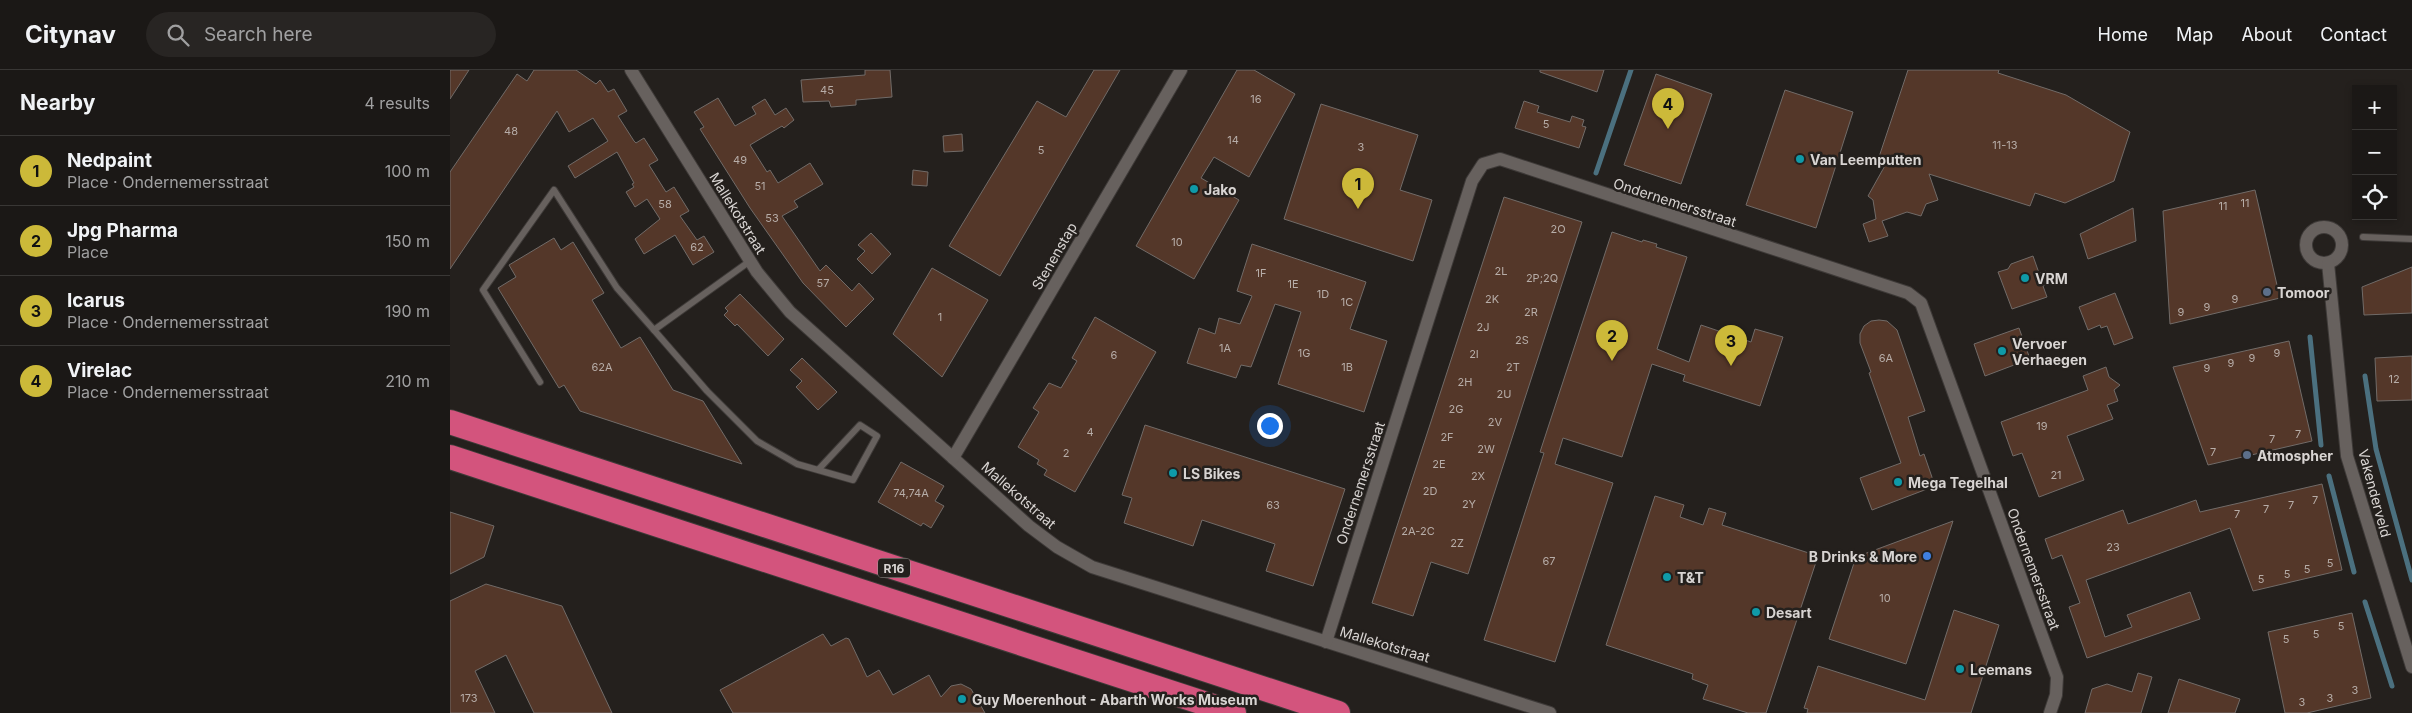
<!DOCTYPE html>
<meta charset="utf-8">
<style>
:root{--surface:#1b1816;--page:#282523;--text:#f1f3f6;--muted:#a0a0a1;--line:#393735;--accent:#ccb939}
body{margin:0;font-family:Inter,sans-serif;background:var(--page);color:var(--text)}
.controls{position:absolute;right:15px;top:15px;display:grid;overflow:hidden;border-radius:0px;box-shadow:0 2px 8px #0003}
.controls button{width:45px;height:45px;display:grid;place-items:center;padding:0;border:0;border-bottom:1px solid var(--line);background:var(--surface);color:var(--text);font:25px sans-serif}
.you{position:absolute;left:819px;top:355px;width:18px;height:18px;margin:-12px;border:4px solid #fff;border-radius:50%;background:#1a73e8;box-shadow:0 0 0 8px #1a73e833}
.badge{display:grid;place-items:center;width:32px;height:32px;border-radius:50%;background:var(--accent);color:#111;font-size:16px;font-weight:700}
.pin{position:absolute;translate:-50% -41px;filter:drop-shadow(0 1px 2px #0008)}
.pin::after{content:'';position:absolute;top:26px;width:18px;height:15px;background:inherit;clip-path:polygon(0 0,100% 0,50% 100%)}
.list{margin:0;padding:0;list-style:none}
h2{display:flex;justify-content:space-between;align-items:center;height:65px;margin:0;padding:0 20px;font-size:21px}
h2 small{font-size:16px;font-weight:400;color:var(--muted)}
.list li{display:grid;grid-template-columns:32px 1fr auto;gap:15px;align-items:center;box-sizing:border-box;height:70px;padding:0 20px;border-top:1px solid var(--line)}
.list b{display:block;font-size:19px;white-space:nowrap}
.list p{margin:0;font-size:16px;white-space:nowrap;color:var(--muted)}
.list em{font-size:16px;font-style:normal;color:var(--muted)}
.icon{flex:none;width:28px;height:28px;fill:none;stroke:currentColor;stroke-width:2;stroke-linecap:round;stroke-linejoin:round}
.map{position:relative;flex:none;width:1962px;height:643px;overflow:hidden}
header{display:flex;align-items:center;gap:30px;box-sizing:border-box;height:70px;padding:0 25px;background:var(--surface);border-bottom:1px solid var(--line)}
header strong{font-size:24px}
nav{display:flex;gap:28px;margin-inline-start:auto;font-size:18px}
.search{width:350px;height:45px;background:var(--page);display:flex;align-items:center;gap:12px;box-sizing:border-box;padding:0 18px;border-radius:28px;color:var(--muted);font-size:19px}
main{display:flex}
aside{flex:1;background:var(--surface)}
.map>svg:first-child{display:block}
</style>
<header>
<strong>Citynav</strong>
<div class="search"><svg class="icon" aria-label="search" viewBox="0 0 24 24"><circle cx="10" cy="10" r="6"/><path d="M15 15l6 6"/></svg>Search here</div>
<nav><a>Home</a><a>Map</a><a>About</a><a>Contact</a></nav>
</header>
<main>
<aside>
<h2>Nearby<small>4 results</small></h2>
<ul class="list">
<li><span class="badge">1</span><div><b>Nedpaint</b><p>Place · Ondernemersstraat</p></div><em>100 m</em></li>
<li><span class="badge">2</span><div><b>Jpg Pharma</b><p>Place</p></div><em>150 m</em></li>
<li><span class="badge">3</span><div><b>Icarus</b><p>Place · Ondernemersstraat</p></div><em>190 m</em></li>
<li><span class="badge">4</span><div><b>Virelac</b><p>Place · Ondernemersstraat</p></div><em>210 m</em></li>
</ul>
</aside>
<div class="map">
<svg width="1962" height="643" viewBox="0 0 1962 643">
<rect width="100%" height="100%" fill="#24201d"/>
<g fill="none" stroke-linecap="round" stroke-linejoin="round">
<g stroke="#4b707f" stroke-width="5">
<path d="M1146,103L1181,0"/>
<path d="M1860,267L1871,375"/>
<path d="M1915,306L1926,379L1962,510"/>
<path d="M1879,406L1904,502"/>
<path d="M1915,532L1942,616"/>
</g>
</g>
<g fill="#543729" stroke="#716b68">
<path d="M0,0H19L0,29Z"/>
<path d="M84,0H126L146,14L150,10L158,22L164,19L177,41L168,46L184,71L186,73L194,68L208,90L199,95L216,122L224,117L239,141L230,146L247,170L254,166L264,182L243,195L225,165L194,184L185,169L210,149L197,129L185,137L176,122L184,117L182,114L184,113L167,82L125,108L118,96L158,71L143,48L119,62L107,41L0,199V102L67,4L77,11Z"/>
<path d="M415,0H440L442,27L406,30V35L381,37L379,31L353,32L351,10L415,5Z"/>
<path d="M644,0H670L550,206L499,176L587,31L616,47Z"/>
<path d="M787,0H804L845,24L799,107L764,87L751,108L789,130L744,209L686,176Z"/>
<path d="M1090,0H1154L1147,22L1090,2Z"/>
<path d="M1458,0H1549L1548,3L1616,25L1680,62L1664,111L1615,133L1585,123L1580,136L1479,104L1488,130L1476,134L1471,146L1457,142L1432,151L1438,166L1419,172L1413,154L1426,149L1423,130L1418,126L1437,92L1429,87Z"/>
<path d="M1206,4L1262,24L1231,114L1174,95Z"/>
<path d="M1335,20L1403,42L1366,158L1296,135Z"/>
<path d="M268,28L285,56L306,44L302,37L315,29L325,45L336,38L344,50L334,58L332,56L300,75L317,102L320,100L328,113L360,93L373,114L344,131L348,137L332,146L370,201L376,195L402,221L409,213L424,229L396,257L353,213L300,138L250,59L254,57L244,42Z"/>
<path d="M1074,31L1089,36L1087,42L1120,52L1122,46L1134,50L1132,56L1136,57L1129,78L1065,58Z"/>
<path d="M871,34L968,65L950,120L982,130L963,191L834,149Z"/>
<path d="M512,64L513,81L494,82L493,66Z"/>
<path d="M463,100L478,102L477,116L462,115Z"/>
<path d="M1805,120L1830,228L1720,254L1713,141Z"/>
<path d="M1054,127L1132,152L1018,504L981,492L963,546L922,533Z"/>
<path d="M1683,138L1686,171L1638,189L1630,164Z"/>
<path d="M1162,162L1192,172L1193,170L1207,174L1206,177L1237,187L1207,279L1239,292L1251,255L1301,272L1305,259L1333,267L1310,336L1233,311L1235,305L1202,294L1172,387L1113,368L1105,394L1163,413L1105,592L1034,570L1094,383L1090,382Z"/>
<path d="M421,163L441,184L422,204L407,189L415,181L408,175Z"/>
<path d="M104,168L111,180L123,172L154,223L142,230L171,278L190,267L223,320L253,331L292,394L130,341L114,315L109,318L48,218L66,207L59,195Z"/>
<path d="M802,174L916,212L900,259L937,271L914,342L828,314L851,242L825,234L801,297L791,295L786,308L737,293L749,258L765,264L769,248L790,254L802,226L787,221Z"/>
<path d="M1583,186L1589,203L1596,201L1600,213L1593,216L1597,227L1562,239L1548,202L1558,199L1561,194Z"/>
<path d="M1962,197V243L1914,245L1912,217Z"/>
<path d="M482,198L538,230L492,307L443,264Z"/>
<path d="M1665,223L1683,268L1664,275L1657,256L1651,258L1650,255L1638,260L1629,237Z"/>
<path d="M290,224L334,269L318,286L287,254L285,256L274,245L278,241L275,238Z"/>
<path d="M645,247L706,282L625,422L594,405L597,400L587,394L589,390L568,377L589,342L583,338L599,313L611,318L627,291L622,288Z"/>
<path d="M1429,250L1437,251L1447,260L1475,341L1458,347L1470,386L1474,384L1485,416L1422,440L1410,408L1451,393L1419,303L1421,302L1410,273V264L1414,256L1421,251Z"/>
<path d="M1569,258L1580,289L1535,306L1524,274Z"/>
<path d="M1839,271L1862,371L1758,395L1723,297Z"/>
<path d="M1962,286V330L1927,331L1925,288Z"/>
<path d="M352,288L387,322L368,340L346,317L352,311L340,300Z"/>
<path d="M1656,297L1659,307L1670,315L1664,320L1668,331L1657,335L1663,349L1617,366L1634,410L1589,427L1572,383L1563,386L1551,352L1638,320L1633,306Z"/>
<path d="M695,355L895,419L863,516L816,501L825,474L752,450L743,476L674,453L682,428L672,425Z"/>
<path d="M451,392L494,416L485,431L494,436L481,458L473,453L471,456L428,432Z"/>
<path d="M1872,414L1892,500L1803,521L1780,458L1636,510L1655,567L1682,557L1677,545L1740,522L1750,549L1637,588L1619,537L1630,533L1612,485L1602,489L1595,469L1673,440L1678,454L1746,430L1750,442Z"/>
<path d="M1205,426L1234,435L1230,447L1253,455L1259,438L1276,443L1272,455L1368,486L1316,643H1298L1253,629L1258,615L1242,609L1243,604L1156,575Z"/>
<path d="M0,442L44,456L34,487L0,504Z"/>
<path d="M1503,451L1456,594L1379,569L1406,487Z"/>
<path d="M36,514L112,536L162,643H84L56,585L25,601L45,643H0V531Z"/>
<path d="M1504,540L1549,555L1521,643H1357L1358,639L1354,638L1368,596L1475,630Z"/>
<path d="M1902,543L1921,628L1857,643H1835L1818,562Z"/>
<path d="M373,564L381,576L396,568L399,569L417,607L429,600L443,625L479,605L491,627L501,616L511,614L521,619L535,643H283L270,620Z"/>
<path d="M1688,603L1702,607L1691,643H1635L1642,619L1657,614L1682,622Z"/>
<path d="M1729,609L1790,629L1785,643H1718Z"/>
</g>
<g fill="none" stroke-linecap="round" stroke-linejoin="round">
<defs>
<g id="lane">
<path d="M1913,167L1962,169"/>
<path d="M300,191L204,260L257,321L307,371L347,394L368,400L410,355L427,366L403,410L368,400"/>
<path d="M90,312L33,220L104,120L167,218L204,260"/>
</g>
<g id="street">
<path d="M181,0L307,202L340,242L579,456L607,477L642,497L1100,643"/>
<circle cx="1874" cy="175" r="18"/>
<path d="M1878,193L1897,386L1962,597"/>
<path d="M503,388L731,0"/>
<path d="M876,572L1022,111L1033,94L1050,89L1458,223L1471,233L1607,607L1606,625L1600,643"/>
</g>
<g id="highway">
<path d="M0,352L888,643"/>
<path d="M0,387L784,643"/>
</g>
</defs>
<use href="#lane" stroke="#3e3a38" stroke-width="8"/>
<use href="#street" stroke="#3e3a38" stroke-width="14"/>
<use href="#highway" stroke="#3e3a38" stroke-width="26"/>
<use href="#lane" stroke="#67615e" stroke-width="6"/>
<use href="#street" stroke="#67615e" stroke-width="12"/>
<use href="#highway" stroke="#d3547d" stroke-width="24"/>
</g>
<g fill="#0f9aa8" stroke="#24201d" stroke-width="2">
<circle cx="1350" cy="89" r="5"/>
<circle cx="744" cy="119" r="5"/>
<circle cx="1575" cy="208" r="5"/>
<circle cx="1552" cy="281" r="5"/>
<circle cx="723" cy="403" r="5"/>
<circle cx="1448" cy="412" r="5"/>
<circle cx="1217" cy="507" r="5"/>
<circle cx="1306" cy="542" r="5"/>
<circle cx="1510" cy="599" r="5"/>
<circle cx="512" cy="629" r="5"/>
</g>
<g fill="#5c6f8a" stroke="#24201d" stroke-width="2">
<circle cx="1817" cy="222" r="5"/>
<circle cx="1797" cy="385" r="5"/>
</g>
<circle fill="#3f7fe0" stroke="#24201d" stroke-width="2" cx="1477" cy="486" r="5"/>
<g text-anchor="middle" dominant-baseline="central" stroke-width="5" stroke-linejoin="round" paint-order="stroke">
<g font-size="11" fill="#b7ada8">
<text x="377" y="20">45</text>
<text x="806" y="29">16</text>
<text x="1096" y="54">5</text>
<text x="61" y="61">48</text>
<text x="783" y="70">14</text>
<text x="1555" y="75">11-13</text>
<text x="911" y="77">3</text>
<text x="591" y="80">5</text>
<text x="290" y="90">49</text>
<text x="310" y="116">51</text>
<text x="1795" y="133">11</text>
<text x="215" y="134">58</text>
<text x="1773" y="136">11</text>
<text x="322" y="148">53</text>
<text x="1108" y="159">2O</text>
<text x="727" y="172">10</text>
<text x="247" y="177">62</text>
<text x="1051" y="201">2L</text>
<text x="811" y="203">1F</text>
<text x="1092" y="208">2P;2Q</text>
<text x="373" y="213">57</text>
<text x="843" y="214">1E</text>
<text x="873" y="224">1D</text>
<text x="1042" y="229">2K</text>
<text x="1785" y="229">9</text>
<text x="897" y="232">1C</text>
<text x="1757" y="237">9</text>
<text x="1081" y="242">2R</text>
<text x="1731" y="242">9</text>
<text x="490" y="247">1</text>
<text x="1033" y="257">2J</text>
<text x="1072" y="270">2S</text>
<text x="775" y="278">1A</text>
<text x="854" y="283">1G</text>
<text x="1827" y="283">9</text>
<text x="1024" y="284">2I</text>
<text x="664" y="285">6</text>
<text x="1436" y="288">6A</text>
<text x="1802" y="288">9</text>
<text x="1781" y="293">9</text>
<text x="152" y="297">62A</text>
<text x="897" y="297">1B</text>
<text x="1063" y="297">2T</text>
<text x="1757" y="298">9</text>
<text x="1944" y="309">12</text>
<text x="1015" y="312">2H</text>
<text x="1054" y="324">2U</text>
<text x="1006" y="339">2G</text>
<text x="1045" y="352">2V</text>
<text x="1592" y="356">19</text>
<text x="640" y="362">4</text>
<text x="1848" y="364">7</text>
<text x="997" y="367">2F</text>
<text x="1822" y="369">7</text>
<text x="1036" y="379">2W</text>
<text x="1763" y="382">7</text>
<text x="616" y="383">2</text>
<text x="989" y="394">2E</text>
<text x="1606" y="405">21</text>
<text x="1028" y="406">2X</text>
<text x="980" y="421">2D</text>
<text x="461" y="423">74,74A</text>
<text x="1865" y="430">7</text>
<text x="1019" y="434">2Y</text>
<text x="823" y="435">63</text>
<text x="1841" y="435">7</text>
<text x="1816" y="439">7</text>
<text x="1787" y="444">7</text>
<text x="968" y="461">2A-2C</text>
<text x="1007" y="473">2Z</text>
<text x="1663" y="477">23</text>
<text x="1099" y="491">67</text>
<text x="1880" y="493">5</text>
<text x="1857" y="499">5</text>
<text x="1837" y="504">5</text>
<text x="1811" y="509">5</text>
<text x="1435" y="528">10</text>
<text x="1891" y="556">5</text>
<text x="1866" y="564">5</text>
<text x="1836" y="569">5</text>
<text x="1905" y="620">3</text>
<text x="19" y="628">173</text>
<text x="1880" y="628">3</text>
<text x="1852" y="632">3</text>
</g>
<rect fill="#24201d" stroke="#a29e9c" stroke-width="1" x="428" y="488.5" width="32" height="19" rx="4"/>
<g font-size="12" font-weight="bold" fill="#d8d4d2">
<text x="444" y="498">R16</text>
</g>
<g font-size="14" font-weight="bold" fill="#d8d4d2" stroke="#24201d" text-anchor="start">
<text x="1360" y="89">Van Leemputten</text>
<text x="754" y="119">Jako</text>
<text x="1585" y="208">VRM</text>
<text x="1827" y="222">Tomoor</text>
<text x="1562" y="273">Vervoer<tspan x="1562" dy="16">Verhaegen</tspan></text>
<text x="1807" y="385">Atmospher</text>
<text x="733" y="403">LS Bikes</text>
<text x="1458" y="412">Mega Tegelhal</text>
<text x="1467" y="486" text-anchor="end">B Drinks &amp; More</text>
<text x="1227" y="507">T&amp;T</text>
<text x="1316" y="542">Desart</text>
<text x="1520" y="599">Leemans</text>
<text x="522" y="629">Guy Moerenhout - Abarth Works Museum</text>
</g>
<g font-size="14" fill="#d8d4d2" stroke="#24201d">
<text transform="translate(1225 132) rotate(18)">Ondernemersstraat</text>
<text transform="translate(288 143) rotate(58)">Mallekotstraat</text>
<text transform="translate(604 186) rotate(-60)">Stenenstap</text>
<text transform="translate(910 413) rotate(-72)">Ondernemersstraat</text>
<text transform="translate(1925 423) rotate(75)">Vakenderveld</text>
<text transform="translate(569 425) rotate(41)">Mallekotstraat</text>
<text transform="translate(1584 499) rotate(70)">Ondernemersstraat</text>
<text transform="translate(935 574) rotate(17)">Mallekotstraat</text>
</g>
</g>
</svg>
<div class="controls">
<button>+</button>
<button>−</button>
<button><svg class="icon" aria-label="locate" viewBox="0 0 24 24"><circle cx="12" cy="12" r="6"/><path d="M12 2v4M12 18v4M2 12h4M18 12h4"/></svg></button>
</div>
<div class="you"></div>
<div class="pin badge" style="left:908px;top:139px">1</div>
<div class="pin badge" style="left:1162px;top:291px">2</div>
<div class="pin badge" style="left:1281px;top:296px">3</div>
<div class="pin badge" style="left:1218px;top:59px">4</div>
</div>
</main>
